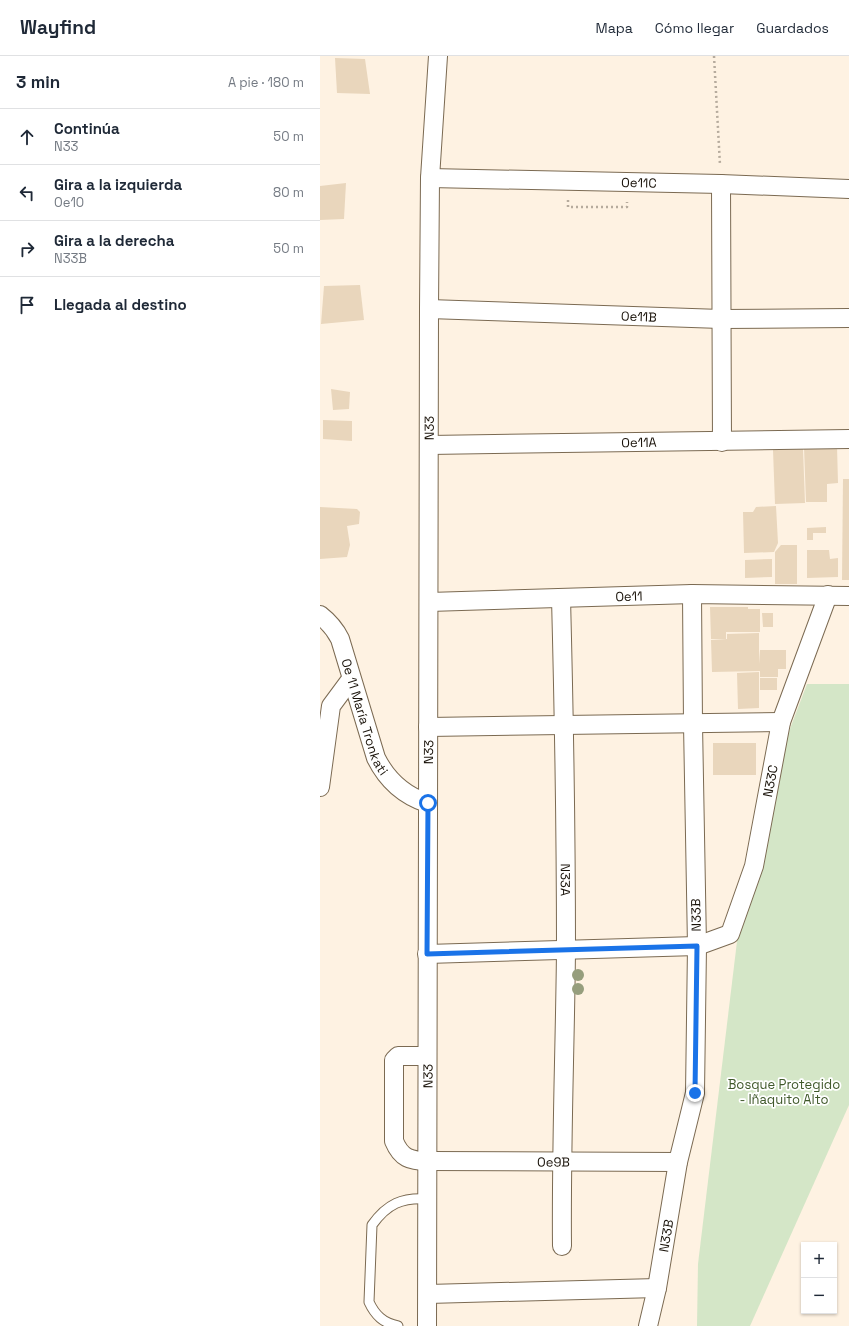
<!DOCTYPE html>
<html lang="es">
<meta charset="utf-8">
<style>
:root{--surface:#fff;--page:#f2f2f3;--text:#1f2937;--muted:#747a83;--line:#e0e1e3}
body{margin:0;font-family:"Space Grotesk",sans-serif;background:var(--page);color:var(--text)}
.controls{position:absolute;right:12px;bottom:12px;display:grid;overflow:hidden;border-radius:0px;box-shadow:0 1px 3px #0004}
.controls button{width:36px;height:36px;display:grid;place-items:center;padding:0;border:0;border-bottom:1px solid var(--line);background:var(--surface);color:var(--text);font:20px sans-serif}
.stop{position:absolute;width:12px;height:12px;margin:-9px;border:3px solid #1a73e8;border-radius:50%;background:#fff}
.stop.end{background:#1a73e8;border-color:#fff;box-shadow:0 1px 4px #0008}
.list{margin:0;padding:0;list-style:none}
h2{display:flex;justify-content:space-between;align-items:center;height:52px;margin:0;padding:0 16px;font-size:17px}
h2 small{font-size:13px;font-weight:400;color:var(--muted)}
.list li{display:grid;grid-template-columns:26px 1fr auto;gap:12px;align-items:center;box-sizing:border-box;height:56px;padding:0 16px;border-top:1px solid var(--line)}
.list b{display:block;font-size:15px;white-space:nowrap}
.list p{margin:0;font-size:13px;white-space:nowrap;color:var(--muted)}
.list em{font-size:13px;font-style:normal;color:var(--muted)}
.icon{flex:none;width:22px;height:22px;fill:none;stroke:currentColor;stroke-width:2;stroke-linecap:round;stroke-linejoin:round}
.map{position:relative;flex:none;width:529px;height:1270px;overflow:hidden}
header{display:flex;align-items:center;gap:24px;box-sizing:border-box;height:56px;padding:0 20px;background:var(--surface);border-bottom:1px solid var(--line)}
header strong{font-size:19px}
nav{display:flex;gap:22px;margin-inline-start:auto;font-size:14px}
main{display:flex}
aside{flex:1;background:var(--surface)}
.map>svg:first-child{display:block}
</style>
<header>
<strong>Wayfind</strong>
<nav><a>Mapa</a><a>Cómo llegar</a><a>Guardados</a></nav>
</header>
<main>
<aside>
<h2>3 min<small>A pie · 180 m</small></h2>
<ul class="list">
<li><svg class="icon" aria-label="ahead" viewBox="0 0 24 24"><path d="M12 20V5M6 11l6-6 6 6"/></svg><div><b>Continúa</b><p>N33</p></div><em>50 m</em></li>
<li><svg class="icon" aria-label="left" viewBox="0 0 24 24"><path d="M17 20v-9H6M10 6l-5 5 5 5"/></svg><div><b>Gira a la izquierda</b><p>Oe10</p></div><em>80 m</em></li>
<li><svg class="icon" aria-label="right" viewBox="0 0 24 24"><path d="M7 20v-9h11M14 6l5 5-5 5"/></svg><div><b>Gira a la derecha</b><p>N33B</p></div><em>50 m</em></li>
<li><svg class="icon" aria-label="arrive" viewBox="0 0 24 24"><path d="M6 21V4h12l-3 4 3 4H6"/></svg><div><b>Llegada al destino</b></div></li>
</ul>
</aside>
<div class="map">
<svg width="529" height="1270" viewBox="0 0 529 1270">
<rect width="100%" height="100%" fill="#fef2e2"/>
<path fill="#d4e6c7" d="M487,628H529V1049L430,1270H377L378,1208L430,778Z"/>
<g fill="#e9d6bc">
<path d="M15,2L45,3L50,38L17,37Z"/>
<path d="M26,127L24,163L0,164V130Z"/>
<path d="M40,229L44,264L1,268L4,230Z"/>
<path d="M11,333L30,336L29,353L13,354Z"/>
<path d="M3,364L32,365V385L3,383Z"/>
<path d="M517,390L518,427L507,428V446H486L484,391Z"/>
<path d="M483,393L485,447L455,448L453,394Z"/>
<path d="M523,423H529V524H522Z"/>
<path d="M456,450L458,487L454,496L424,497L423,456H433L436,451Z"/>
<path d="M0,451L37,453L40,456L39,468L27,470L30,489L27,501L0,503Z"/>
<path d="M506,471V477H493V484H487V472Z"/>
<path d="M461,489H477V528H455V496Z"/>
<path d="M487,494H509L510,503L518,502V521L487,522Z"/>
<path d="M452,503V521L425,522V504Z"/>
<path d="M390,551H428V553H440V576H406V583H391Z"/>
<path d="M442,557H453V571H443Z"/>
<path d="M439,577V608L440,594H466V613H458V621H440V615L392,616L391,584L407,583V578Z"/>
<path d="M439,616V652L418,653L417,617Z"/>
<rect x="440" y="622" width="17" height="12"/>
<rect x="393" y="687" width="43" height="32"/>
</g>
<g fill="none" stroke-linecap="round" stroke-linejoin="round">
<defs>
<path id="service" d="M78,1270C63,1267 55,1259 49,1246L52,1169C67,1148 82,1141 108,1143"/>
<g id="minor">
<path id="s1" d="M110,122L401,128L529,133"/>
<path d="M401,128L402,386"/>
<path id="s2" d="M109,253L401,263L529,262"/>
<path id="s3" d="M109,389L529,383"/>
<path id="s4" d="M241,542C244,659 246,776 246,894C245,993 241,1091 242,1190"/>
<path id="s5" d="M109,546L372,538L529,540"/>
<path id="s6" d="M0,559C9,566 15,573 20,583L56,702C67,724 83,739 107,747"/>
<path d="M108,671L461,666"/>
<path d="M0,731L11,650L31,623"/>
<path id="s7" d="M107,898L377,890L410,878L434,810L461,666L508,539"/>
<path id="s8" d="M107,1000H78L74,1004V1085C81,1102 90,1105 108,1105L358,1106"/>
<path d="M108,1238L337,1232"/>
<path id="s9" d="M107,1270L109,253L110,122L118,0"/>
<path id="s10" d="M328,1270L337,1232L358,1106L375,1037L377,890L373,668L372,538"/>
</g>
</defs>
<use href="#service" stroke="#7b6a52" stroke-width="11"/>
<use href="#minor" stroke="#7b6a52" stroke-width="20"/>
<g stroke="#b6ab9d" stroke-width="2.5" stroke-dasharray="2 3" stroke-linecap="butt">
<path d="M394,0L400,109"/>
<path d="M248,144V151H307V146"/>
</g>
<use href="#service" stroke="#fff" stroke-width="9"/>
<use href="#minor" stroke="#fff" stroke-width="18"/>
</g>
<g fill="#969e7d">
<circle cx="258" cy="919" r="6"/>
<circle cx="258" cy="933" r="6"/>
</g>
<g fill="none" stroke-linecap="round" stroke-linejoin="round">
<path stroke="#1a73e8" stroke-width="5" d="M108,747L107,898L377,890L375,1037"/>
</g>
<g text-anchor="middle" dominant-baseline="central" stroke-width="3.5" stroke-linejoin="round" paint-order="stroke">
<g font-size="13" fill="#191209" stroke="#fff">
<text stroke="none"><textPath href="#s1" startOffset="209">Oe11C</textPath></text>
<text stroke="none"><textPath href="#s2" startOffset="210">Oe11B</textPath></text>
<text stroke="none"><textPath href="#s9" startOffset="898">N33</textPath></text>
<text stroke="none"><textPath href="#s3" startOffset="210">Oe11A</textPath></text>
<text stroke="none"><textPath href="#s5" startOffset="200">Oe11</textPath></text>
<text stroke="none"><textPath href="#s6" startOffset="113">Oe 11 María Tronkati</textPath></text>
<text stroke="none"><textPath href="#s9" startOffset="574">N33</textPath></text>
<text stroke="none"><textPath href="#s7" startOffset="464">N33C</textPath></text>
<text stroke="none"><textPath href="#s4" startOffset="282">N33A</textPath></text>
<text transform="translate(376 859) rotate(-91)">N33B</text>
<text stroke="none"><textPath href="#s9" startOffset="250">N33</textPath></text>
<text stroke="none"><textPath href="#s8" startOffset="284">Oe9B</textPath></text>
<text stroke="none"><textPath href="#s10" startOffset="92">N33B</textPath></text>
</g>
<g font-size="13" fill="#40592b" stroke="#fff">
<text x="464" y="1028">Bosque Protegido<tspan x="464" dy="15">- Iñaquito Alto</tspan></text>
</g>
</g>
</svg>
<div class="controls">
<button>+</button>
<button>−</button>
</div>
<div class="stop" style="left:108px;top:747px"></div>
<div class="stop end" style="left:375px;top:1037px"></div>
</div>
</main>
